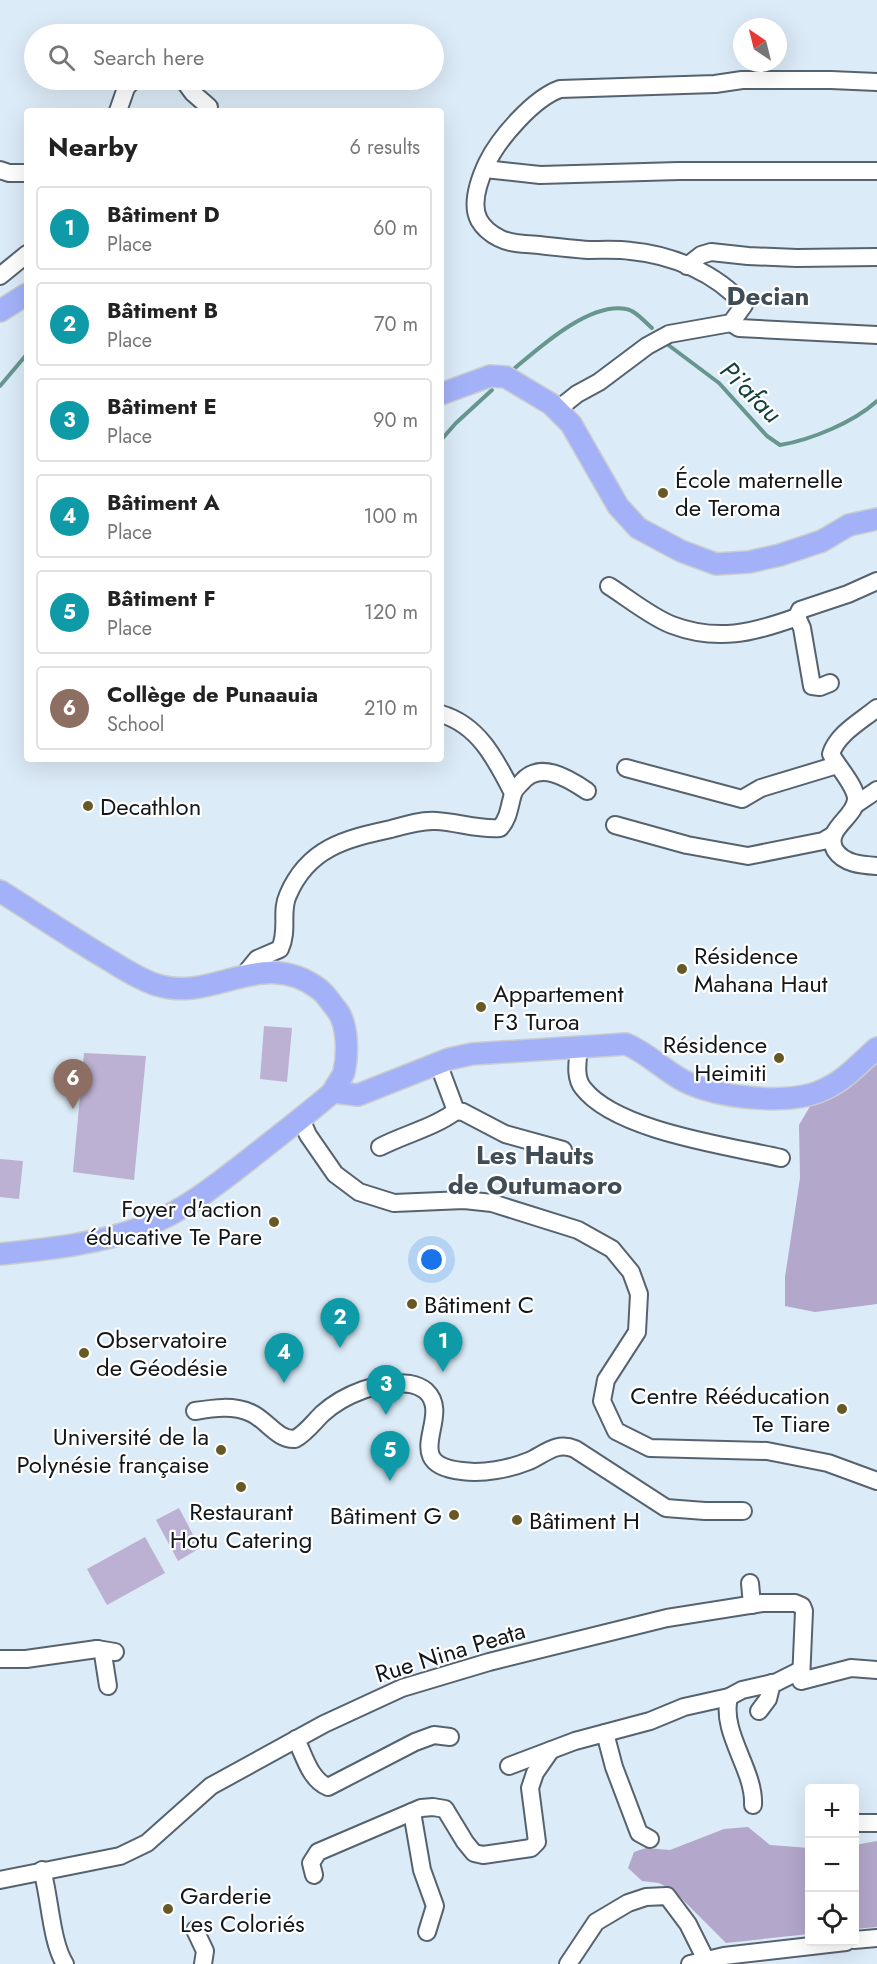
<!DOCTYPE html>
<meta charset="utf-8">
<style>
:root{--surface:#fff;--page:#f2f2f2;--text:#222;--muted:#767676;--line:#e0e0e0;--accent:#665925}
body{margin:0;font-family:Jost,sans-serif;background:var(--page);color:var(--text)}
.controls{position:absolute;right:18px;bottom:18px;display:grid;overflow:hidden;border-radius:6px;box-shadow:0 6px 24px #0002}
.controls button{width:54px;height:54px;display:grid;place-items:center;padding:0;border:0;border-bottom:2px solid var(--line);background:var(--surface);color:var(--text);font:30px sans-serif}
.compass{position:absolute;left:733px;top:18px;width:54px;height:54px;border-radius:50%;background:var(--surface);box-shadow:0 6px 24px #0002;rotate:325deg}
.you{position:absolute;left:432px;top:1260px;width:21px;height:21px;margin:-15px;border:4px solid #fff;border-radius:50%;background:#1a73e8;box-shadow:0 0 0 9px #1a73e833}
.badge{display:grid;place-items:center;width:39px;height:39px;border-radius:50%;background:var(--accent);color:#fff;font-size:20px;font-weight:700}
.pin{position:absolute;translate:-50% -50px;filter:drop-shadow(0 2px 3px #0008)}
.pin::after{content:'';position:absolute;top:32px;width:21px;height:18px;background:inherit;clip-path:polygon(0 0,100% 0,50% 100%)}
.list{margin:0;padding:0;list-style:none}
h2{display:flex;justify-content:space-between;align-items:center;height:78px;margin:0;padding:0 24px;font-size:26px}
h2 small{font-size:20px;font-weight:400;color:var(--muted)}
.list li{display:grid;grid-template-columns:39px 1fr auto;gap:18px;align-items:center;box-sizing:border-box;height:84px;margin:0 12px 12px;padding:0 12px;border:2px solid var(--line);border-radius:6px}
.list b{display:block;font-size:22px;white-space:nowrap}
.list p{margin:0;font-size:20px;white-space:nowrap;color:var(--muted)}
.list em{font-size:20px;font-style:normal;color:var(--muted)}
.icon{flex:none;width:33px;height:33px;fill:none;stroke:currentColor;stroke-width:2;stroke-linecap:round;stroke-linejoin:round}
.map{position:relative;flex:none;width:877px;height:1964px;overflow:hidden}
.search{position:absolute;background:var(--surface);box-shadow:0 6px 24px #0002;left:24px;top:24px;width:420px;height:66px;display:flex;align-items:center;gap:15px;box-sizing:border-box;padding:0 21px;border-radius:33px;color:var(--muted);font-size:22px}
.panel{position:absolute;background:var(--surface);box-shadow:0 6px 24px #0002;left:24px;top:108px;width:420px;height:654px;border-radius:6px}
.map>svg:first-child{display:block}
</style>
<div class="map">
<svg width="877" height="1964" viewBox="0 0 877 1964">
<rect width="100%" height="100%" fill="#dbebf7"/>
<g fill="#bcb0d3">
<path d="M264,1026L292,1028L287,1082L260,1079Z"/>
<path d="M84,1053L146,1056L134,1180L73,1172Z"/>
<path d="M0,1159L23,1161L19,1199L0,1197Z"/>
<path d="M179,1508L200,1548L178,1561L156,1520Z"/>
<path d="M145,1537L165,1573L107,1605L87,1569Z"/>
</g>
<g fill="#b3a7cb">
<path d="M877,1056V1304L815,1312L785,1306V1277L800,1178L799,1125L812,1103Z"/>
<path d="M748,1827L770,1845L809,1848V1934L726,1943L674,1891L659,1883L642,1881L628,1868L634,1852L646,1848L670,1850L724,1829Z"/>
<path d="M877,1841V1927L855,1929V1845Z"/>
</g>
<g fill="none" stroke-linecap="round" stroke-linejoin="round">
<g stroke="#66968e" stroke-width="4">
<path d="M667,344L719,383L767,436L780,445C811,440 854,422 877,401"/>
<path d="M515,368C541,346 590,302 626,309C635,310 645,322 652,328"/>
<path d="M0,386L27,354"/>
<path d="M441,440L456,423L492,390"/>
</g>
<defs>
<g id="minor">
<path d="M179,80L185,82L193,93L209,107"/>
<path d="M118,111L126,88L133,80"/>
<path d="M485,169L540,175L679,171H877"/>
<path d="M0,170L9,173H27"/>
<path d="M687,266L701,255L711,252L748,256L797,258L877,257"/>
<path d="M0,276L27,254"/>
<path d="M731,323L739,328L877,335"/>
<path d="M557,410L577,394L599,382L647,346L669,334L731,323L744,305C716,273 673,255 631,251C617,249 603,250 589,250C573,249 556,247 539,245C526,244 510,244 499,238C491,234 483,227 479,220C470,203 480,178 487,163C499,138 534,98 560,89L715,84L742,80H831L877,82"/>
<path d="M609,586C628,598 651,617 672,625C717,642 753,633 797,617L800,610L848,594L877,581"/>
<path d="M797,617L802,628L812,686L820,687L830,683"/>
<path d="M877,708C861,721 837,734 831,754C837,766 855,785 856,798C857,817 823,829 835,850C844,864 862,865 877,866"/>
<path d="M441,714C479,725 496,760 513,793"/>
<path d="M626,768L742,799L761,788L837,765"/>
<path d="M855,805L877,790"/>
<path d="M615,825L687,845L748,856L823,841L833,835"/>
<path d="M244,975L257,959L280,949C289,929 280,912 288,895C308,848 345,839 391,829C405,825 421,820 436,821C458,822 478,830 500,828C509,818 509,807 513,794C514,790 518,786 521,783C539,760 568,778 587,791"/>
<path d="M579,1047C578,1060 574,1077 583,1088C616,1131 729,1146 781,1158"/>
<path d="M438,1063L456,1111L463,1112L505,1134L563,1150"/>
<path d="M301,1119L308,1135L335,1174L359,1192L394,1203L464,1200L492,1203L578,1230L612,1249L631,1272L639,1294L637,1332L606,1380L602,1401L616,1431L650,1448L767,1451L828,1463L877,1481"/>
<path d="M380,1147C405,1134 433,1128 456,1111"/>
<path d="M195,1411C214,1408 233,1405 251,1413C267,1420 277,1440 295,1439C306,1433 313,1423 322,1414C344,1394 380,1380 410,1384C416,1385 421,1387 426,1391C454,1417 397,1464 462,1471C483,1474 509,1469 529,1461C545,1454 556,1441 575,1449L666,1508L705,1511H743"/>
<path d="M750,1583L752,1605"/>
<path d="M97,1649L101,1650L103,1654L108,1686"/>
<path d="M0,1659H26L97,1649L115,1652"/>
<path d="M729,1697C720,1733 755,1770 753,1805"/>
<path d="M759,1711L768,1699L772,1683"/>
<path d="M605,1733L614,1767L639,1833L650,1839"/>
<path d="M296,1739C304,1755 310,1780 328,1787L415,1742L434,1735L450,1737"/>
<path d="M509,1766L575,1741L650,1721L684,1707L729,1697L742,1690L777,1682L801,1670"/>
<path d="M412,1812L422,1870L435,1906L427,1932"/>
<path d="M854,1823H877"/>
<path d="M42,1870C50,1897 51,1942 65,1964"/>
<path d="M314,1875L311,1863L318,1852L421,1808L433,1807L445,1809L465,1842L474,1853L483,1855L531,1848L537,1842L530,1788L535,1773L551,1750"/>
<path d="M0,1880L120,1856L147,1843L211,1786L324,1724L402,1688L489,1662L667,1618L762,1603H795L802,1606L804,1611L801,1681L851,1668L877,1670"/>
<path d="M195,1930L205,1951L203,1964"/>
<path d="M854,1940L877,1938"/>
<path d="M568,1964L596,1922L628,1903L646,1897L667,1896L688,1924L706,1960"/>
<path d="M690,1964L724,1956L846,1942"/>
</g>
<g id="major">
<path d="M0,311L27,294"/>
<path d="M441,394L490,376L506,377L551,404L571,424L618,506L638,528L681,551L716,564L749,562L780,555L822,541L849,525L877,519"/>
<path d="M0,891C35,913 69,936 104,957C121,967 138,979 157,985C213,1003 262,946 319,989C326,994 331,1003 337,1010C348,1024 348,1055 344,1072C342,1078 336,1085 333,1092C305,1116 276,1138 247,1161C215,1186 182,1212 143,1227C98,1244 48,1249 0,1254"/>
<path d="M333,1092L358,1095L449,1059L472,1054L626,1044C648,1053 663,1070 684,1081C718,1098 792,1107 827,1088C846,1079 861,1062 877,1048"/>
</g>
</defs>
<use href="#minor" stroke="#56636e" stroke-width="20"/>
<use href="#major" stroke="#cbcccd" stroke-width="24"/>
<use href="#minor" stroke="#fff" stroke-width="16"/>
<use href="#major" stroke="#a3b2f8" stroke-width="21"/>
</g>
<g fill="#665925" stroke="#fff" stroke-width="2">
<circle cx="663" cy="493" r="6"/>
<circle cx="88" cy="806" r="6"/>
<circle cx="682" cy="969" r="6"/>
<circle cx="481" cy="1007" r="6"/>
<circle cx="779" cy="1058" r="6"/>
<circle cx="274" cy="1222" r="6"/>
<circle cx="412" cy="1304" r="6"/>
<circle cx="84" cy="1353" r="6"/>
<circle cx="842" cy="1409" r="6"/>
<circle cx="221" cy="1450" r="6"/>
<circle cx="241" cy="1487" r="6"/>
<circle cx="454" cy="1515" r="6"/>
<circle cx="517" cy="1520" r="6"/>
<circle cx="168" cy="1909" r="6"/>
</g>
<g text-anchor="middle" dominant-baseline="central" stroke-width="4.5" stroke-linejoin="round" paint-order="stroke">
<g font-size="24" fill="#12171b" stroke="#fff" text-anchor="start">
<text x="675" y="479">École maternelle<tspan x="675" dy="28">de Teroma</tspan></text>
<text x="100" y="806">Decathlon</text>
<text x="694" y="955">Résidence<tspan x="694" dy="28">Mahana Haut</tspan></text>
<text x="493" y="993">Appartement<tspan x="493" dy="28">F3 Turoa</tspan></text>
<text x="767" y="1044" text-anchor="end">Résidence<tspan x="767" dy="28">Heimiti</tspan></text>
<text x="262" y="1208" text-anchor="end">Foyer d'action<tspan x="262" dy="28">éducative Te Pare</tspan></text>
<text x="424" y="1304">Bâtiment C</text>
<text x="96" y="1339">Observatoire<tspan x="96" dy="28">de Géodésie</tspan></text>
<text x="830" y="1395" text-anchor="end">Centre Rééducation<tspan x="830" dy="28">Te Tiare</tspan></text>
<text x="209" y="1436" text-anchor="end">Université de la<tspan x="209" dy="28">Polynésie française</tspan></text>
<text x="241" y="1511" text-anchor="middle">Restaurant<tspan x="241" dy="28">Hotu Catering</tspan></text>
<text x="442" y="1515" text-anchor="end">Bâtiment G</text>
<text x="529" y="1520">Bâtiment H</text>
<text x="180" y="1895">Garderie<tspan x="180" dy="28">Les Coloriés</tspan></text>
</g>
<g font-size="24" fill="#12171b" stroke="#fff">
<text transform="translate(450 1652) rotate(-17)">Rue Nina Peata</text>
</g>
<g font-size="26" font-weight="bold" fill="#404d57" stroke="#fff">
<text x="768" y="296">Decian</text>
<text x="535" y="1155">Les Hauts<tspan x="535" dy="30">de Outumaoro</tspan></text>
</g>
<g font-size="26" font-style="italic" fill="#13403a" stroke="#fff">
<text transform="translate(751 392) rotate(45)">Pi'afau</text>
</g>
</g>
</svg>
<div class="controls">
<button>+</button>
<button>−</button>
<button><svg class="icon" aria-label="locate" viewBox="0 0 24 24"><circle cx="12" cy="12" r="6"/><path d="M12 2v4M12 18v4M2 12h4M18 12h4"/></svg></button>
</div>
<svg class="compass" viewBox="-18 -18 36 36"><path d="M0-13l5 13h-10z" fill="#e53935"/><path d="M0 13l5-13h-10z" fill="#767676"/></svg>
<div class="you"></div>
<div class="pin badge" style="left:443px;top:1372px;background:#0f9aa8">1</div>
<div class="pin badge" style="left:340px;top:1348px;background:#0f9aa8">2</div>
<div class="pin badge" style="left:386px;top:1415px;background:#0f9aa8">3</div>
<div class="pin badge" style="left:284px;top:1383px;background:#0f9aa8">4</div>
<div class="pin badge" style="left:390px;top:1481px;background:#0f9aa8">5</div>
<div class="pin badge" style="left:73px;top:1109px;background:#8d6e63">6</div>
<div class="search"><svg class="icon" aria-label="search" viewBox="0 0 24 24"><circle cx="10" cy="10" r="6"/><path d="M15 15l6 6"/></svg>Search here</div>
<section class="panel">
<h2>Nearby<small>6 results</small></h2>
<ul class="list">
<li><span class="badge" style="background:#0f9aa8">1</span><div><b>Bâtiment D</b><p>Place</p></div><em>60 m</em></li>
<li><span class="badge" style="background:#0f9aa8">2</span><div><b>Bâtiment B</b><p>Place</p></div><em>70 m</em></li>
<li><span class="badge" style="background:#0f9aa8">3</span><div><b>Bâtiment E</b><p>Place</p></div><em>90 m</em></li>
<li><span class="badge" style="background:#0f9aa8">4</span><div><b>Bâtiment A</b><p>Place</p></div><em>100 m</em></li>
<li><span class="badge" style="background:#0f9aa8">5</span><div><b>Bâtiment F</b><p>Place</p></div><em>120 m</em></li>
<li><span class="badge" style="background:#8d6e63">6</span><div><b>Collège de Punaauia</b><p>School</p></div><em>210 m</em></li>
</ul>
</section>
</div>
